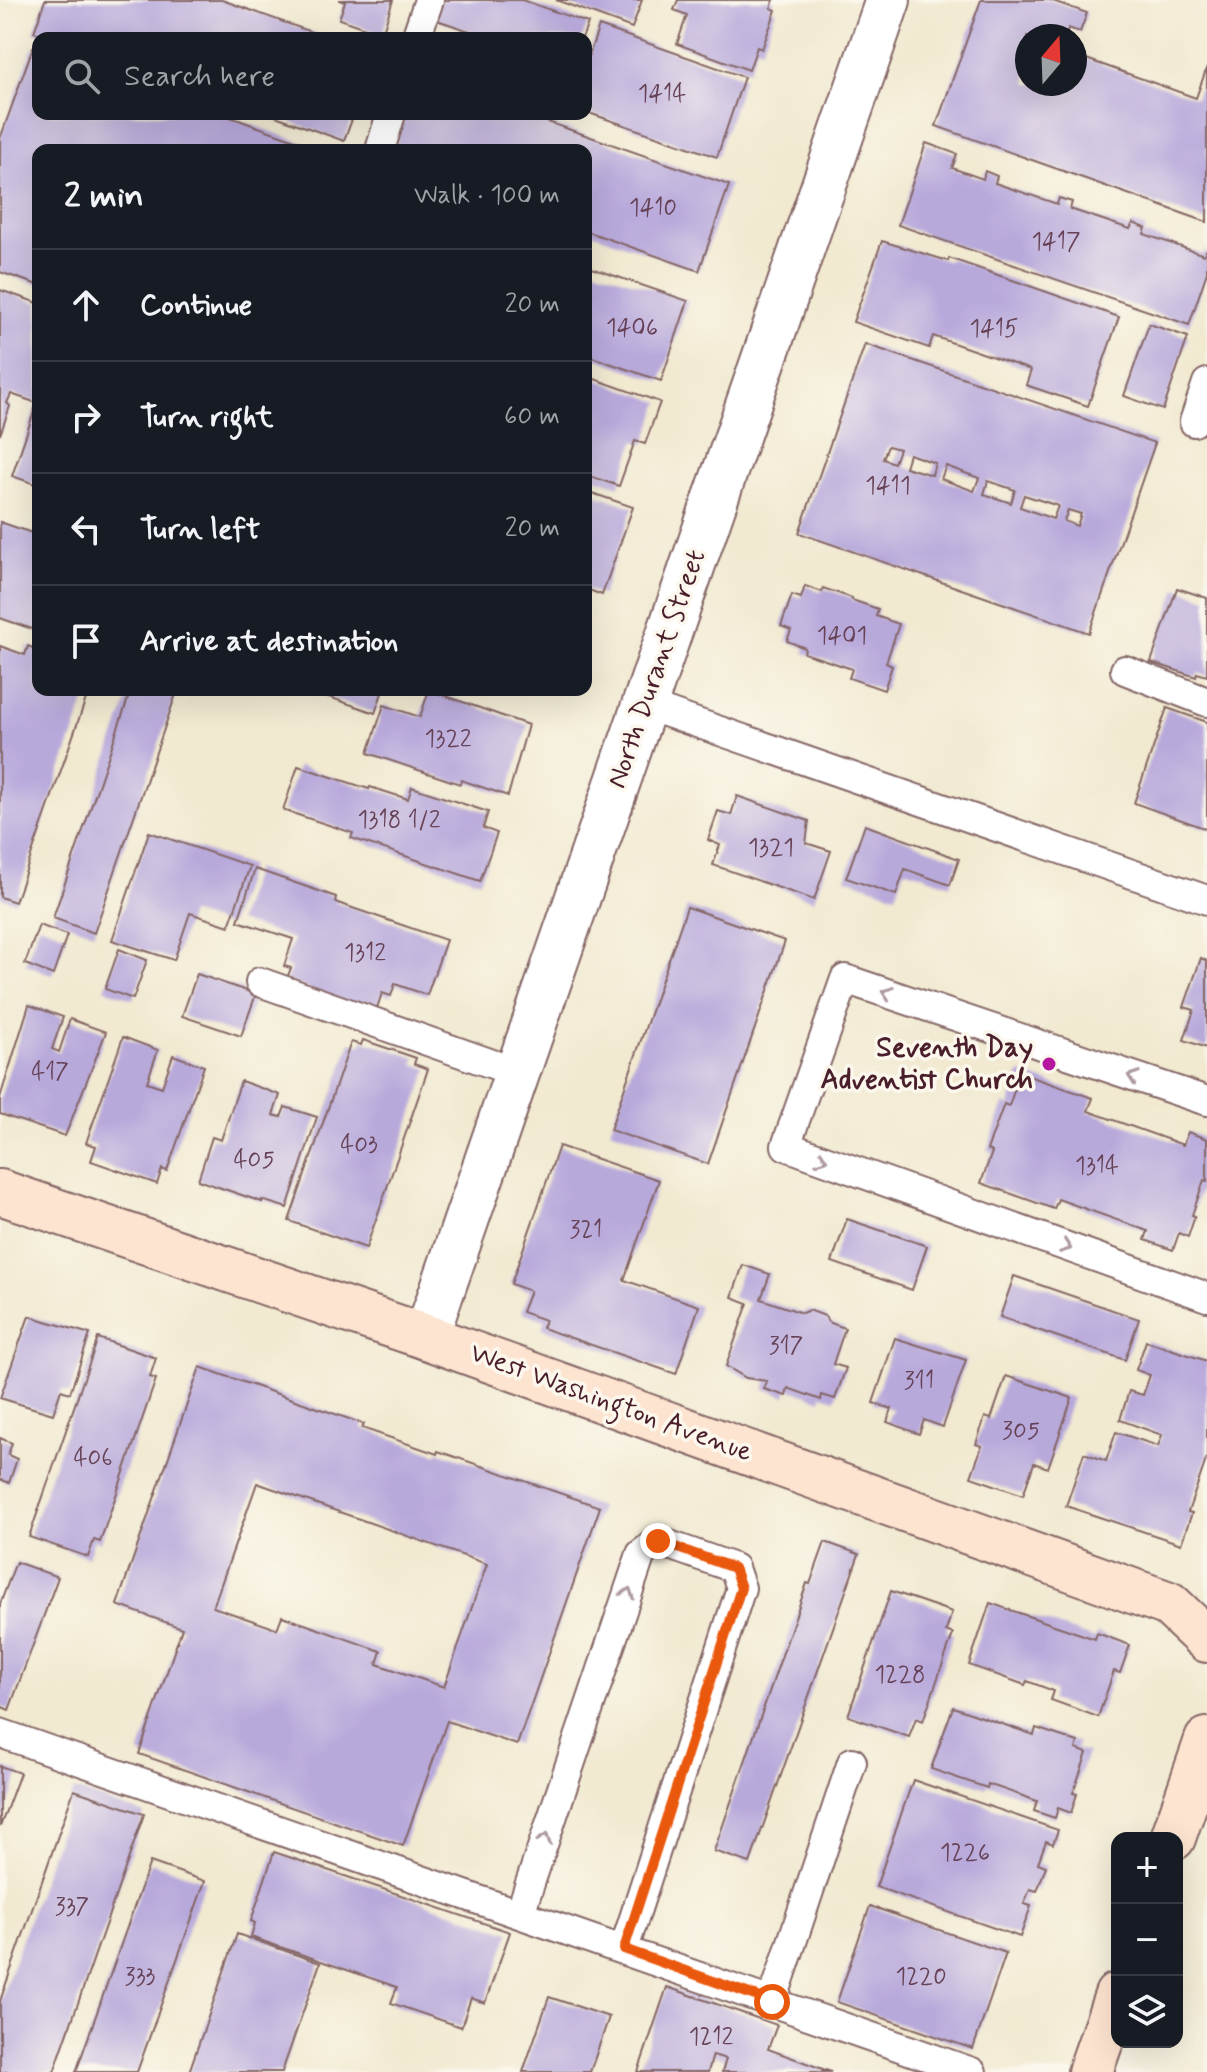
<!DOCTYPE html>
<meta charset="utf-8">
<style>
:root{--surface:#171b24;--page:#20242c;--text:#f1f3f6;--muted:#9ea1a6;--line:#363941}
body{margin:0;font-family:Mynerve,sans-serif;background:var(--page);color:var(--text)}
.controls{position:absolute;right:24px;bottom:24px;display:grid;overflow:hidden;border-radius:16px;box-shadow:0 8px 32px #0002}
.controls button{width:72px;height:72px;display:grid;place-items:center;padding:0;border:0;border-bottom:2px solid var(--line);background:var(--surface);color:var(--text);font:40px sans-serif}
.compass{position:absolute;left:1015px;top:24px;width:72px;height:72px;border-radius:50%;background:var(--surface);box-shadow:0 8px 32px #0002;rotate:19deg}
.stop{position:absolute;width:24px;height:24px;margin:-18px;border:6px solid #ea580c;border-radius:50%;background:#fff}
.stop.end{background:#ea580c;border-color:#fff;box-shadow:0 2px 8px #0008}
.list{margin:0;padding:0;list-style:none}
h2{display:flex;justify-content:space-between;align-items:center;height:104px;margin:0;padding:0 32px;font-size:34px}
h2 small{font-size:26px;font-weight:400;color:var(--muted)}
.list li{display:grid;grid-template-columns:52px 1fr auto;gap:24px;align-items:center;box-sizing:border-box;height:112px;padding:0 32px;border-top:2px solid var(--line)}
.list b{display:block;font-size:30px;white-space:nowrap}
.list em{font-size:26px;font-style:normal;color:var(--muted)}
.icon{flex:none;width:44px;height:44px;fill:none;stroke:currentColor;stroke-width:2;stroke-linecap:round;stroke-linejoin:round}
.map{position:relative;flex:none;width:1207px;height:2072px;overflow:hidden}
.search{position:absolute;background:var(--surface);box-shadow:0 8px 32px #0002;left:32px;top:32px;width:560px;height:88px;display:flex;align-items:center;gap:20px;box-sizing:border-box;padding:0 28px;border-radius:16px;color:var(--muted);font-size:30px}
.panel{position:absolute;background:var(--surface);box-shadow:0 8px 32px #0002;left:32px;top:144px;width:560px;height:552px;border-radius:16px}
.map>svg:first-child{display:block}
</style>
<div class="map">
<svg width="1207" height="2072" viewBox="0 0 1207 2072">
<rect width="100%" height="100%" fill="#fbf7ec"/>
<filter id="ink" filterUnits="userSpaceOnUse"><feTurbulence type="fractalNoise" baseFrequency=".0125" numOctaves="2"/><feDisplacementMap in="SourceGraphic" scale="16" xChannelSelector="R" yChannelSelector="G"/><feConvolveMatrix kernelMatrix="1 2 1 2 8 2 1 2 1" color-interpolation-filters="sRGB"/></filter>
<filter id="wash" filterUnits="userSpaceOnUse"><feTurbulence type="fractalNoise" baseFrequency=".006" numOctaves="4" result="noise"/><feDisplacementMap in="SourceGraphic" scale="32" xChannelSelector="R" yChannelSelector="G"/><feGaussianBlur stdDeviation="1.8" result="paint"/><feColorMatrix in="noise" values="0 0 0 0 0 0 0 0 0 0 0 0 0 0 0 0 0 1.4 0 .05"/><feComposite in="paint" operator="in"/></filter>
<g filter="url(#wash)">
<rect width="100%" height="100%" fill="#f1e9d0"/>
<g id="blocks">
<g fill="#b8a9db" fill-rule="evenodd">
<path d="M45,0H222L328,38H53L34,32Z"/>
<path d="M339,0H393L382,34L339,19L345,2Z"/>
<path d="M440,0H522L588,23L582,38H490L434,19Z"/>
<path d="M556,0H642L632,28Z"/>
<path d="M678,0H774L771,8L776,10L762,49L757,47L749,70L677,44L687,15L674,10Z"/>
<path d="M981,0H1050L1087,13L1080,32L1068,28L1066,36H1027V84H1075V55L1196,98L1207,67V222L936,126Z"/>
<path d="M599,26L744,77L717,157L586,112V54L589,55Z"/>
<path d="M33,47L38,49V114H222L323,150H38V285L0,272V139Z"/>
<path d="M270,114H354L344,141Z"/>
<path d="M406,114H525L729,185L699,271L586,231V150H393Z"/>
<path d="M926,143L957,154L952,168L983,179L985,171L997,176L995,183L1057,204L1059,198L1072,202L1070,209L1130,229L1133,223L1146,228L1144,234L1204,255L1207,249V272L1189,325L898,225Z"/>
<path d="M882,241L948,261L949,258L1119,317L1088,406L1026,385L1031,370L933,336L929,348L853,322Z"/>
<path d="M586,266L688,301L661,381L586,355Z"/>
<path d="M0,290L38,303V485L12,476L37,403L11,394L7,403L10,406L0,435Z"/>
<path d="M1149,324L1188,337L1163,410L1124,396Z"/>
<path d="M865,344L1155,443L1089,633L799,533ZM888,446L899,449L894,463L883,459ZM909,454L935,463L932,475L905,467ZM946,466L979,478L974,491L941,479ZM988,481L1015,490L1011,503L984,494ZM1024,495L1058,506L1053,519L1020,507ZM1068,510L1081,514L1077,526L1064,521Z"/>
<path d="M586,376L660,402L645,444L635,441L619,486L586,475Z"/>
<path d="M586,491L633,507L602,595L586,589Z"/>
<path d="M0,522L38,535V631L0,618Z"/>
<path d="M805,586L822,592L823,588L852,598V600L878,609L876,616L899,624L886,663L892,666L884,690L849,678L852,669L804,653L805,648L787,641L791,630L781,626L792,595L801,598Z"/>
<path d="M1177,588L1207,598V676L1197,673L1196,677L1151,662Z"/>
<path d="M0,646L25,655L28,646L38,650V690H89L15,902L0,897Z"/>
<path d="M131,690L177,691L94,933L53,918Z"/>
<path d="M322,690H383L375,713L320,694Z"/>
<path d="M429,690L528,725L508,796L461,780L460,784L368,753L384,705L420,717Z"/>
<path d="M1167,708L1207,722V829L1134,803Z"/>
<path d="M298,766L369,789L370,787L408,799L412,787L488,812L483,828L497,833L480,881L351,838L353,833L283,810Z"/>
<path d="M737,796L809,821L806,843L831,851L814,900L713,865L720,845L708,840L718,811L731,815Z"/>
<path d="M865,825L959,859L950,885L905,869L896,895L846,878Z"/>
<path d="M149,832L250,866L229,926L190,913L174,960L112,940Z"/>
<path d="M255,869L336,897L335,902L446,940L427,995L395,984L391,996L382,993L375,1014L286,981L291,968L284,966L293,939L238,921Z"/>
<path d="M687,907L785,941L708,1164L610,1130Z"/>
<path d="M39,925L67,935L53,975L25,964Z"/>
<path d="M119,949L147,960L133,999L105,989Z"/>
<path d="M1201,958L1207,961V1048L1184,1040L1194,1010L1184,1007Z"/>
<path d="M197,974L256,994L241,1036L182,1016Z"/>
<path d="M29,1005L63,1017L52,1049L59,1052L70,1019L106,1032L65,1136L0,1114V1098Z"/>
<path d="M123,1037L158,1050L147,1082L162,1087L173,1055L204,1066L167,1171L162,1169L157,1184L91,1161L96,1146L86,1143Z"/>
<path d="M363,1040L416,1058L414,1064L428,1069L366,1248L289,1221L351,1042L361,1045Z"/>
<path d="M1020,1073L1093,1098L1088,1111L1183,1145L1188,1132L1207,1139V1181L1204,1180L1192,1215L1195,1216L1188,1237L1179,1233L1173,1250L1145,1240L1148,1231L1058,1199L1054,1209L981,1183L992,1152L987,1150L1004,1104L1009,1106Z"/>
<path d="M241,1081L280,1095L273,1115L281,1117L285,1107L317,1117L287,1208L262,1200V1202L198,1180L212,1137L221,1140Z"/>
<path d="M559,1146L659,1180L624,1280L699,1306L676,1374L542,1328L545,1320L522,1312L530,1291L511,1284Z"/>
<path d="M847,1219L927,1246L912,1290L832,1262Z"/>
<path d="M743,1265L770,1274L761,1299L802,1313L809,1310L825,1316L828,1322L845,1328L833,1364L846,1368L835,1399L822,1395L821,1400L788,1388L786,1396L764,1389L767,1381L746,1378L726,1366L748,1303L732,1297Z"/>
<path d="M1014,1276L1139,1319L1125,1360L1000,1317Z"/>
<path d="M29,1316L90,1334L70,1393L61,1390L53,1414L0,1398Z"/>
<path d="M98,1338L156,1358L150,1377L156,1379L100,1542L94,1540L88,1557L29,1537Z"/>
<path d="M895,1338L966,1360L943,1427L924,1420L919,1434L887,1422L892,1409L873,1403Z"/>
<path d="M1146,1341L1207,1361V1457L1188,1512L1192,1513L1181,1544L1066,1506L1084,1453L1106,1461L1116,1432L1158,1446L1162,1435L1120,1420L1129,1391L1143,1395L1150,1375L1136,1370Z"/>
<path d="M200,1367L364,1424L362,1428L437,1454L438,1451L600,1507L517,1745L447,1721L403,1846L139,1754L182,1628L117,1605ZM257,1483L487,1564L444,1687L377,1664L381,1651L282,1616L277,1629L213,1607Z"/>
<path d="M1006,1376L1072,1398L1048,1468L1034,1463L1023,1495L971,1477L982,1446L976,1444L985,1417L991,1419Z"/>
<path d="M0,1438L12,1443L8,1455L17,1459L9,1483L0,1479Z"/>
<path d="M825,1542L859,1554L750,1863L714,1851L807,1583L810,1584Z"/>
<path d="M16,1562L58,1577L9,1710L0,1706V1604Z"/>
<path d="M891,1591L952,1612L946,1631L953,1634L923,1721L916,1718L909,1737L848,1716Z"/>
<path d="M990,1603L1095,1639L1097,1633L1130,1645L1120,1673L1114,1671L1098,1717L1051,1700L1054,1691L1027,1681L1025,1685L969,1665Z"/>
<path d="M953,1707L1034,1735L1036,1728L1078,1742L1076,1749L1087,1753L1073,1793L1077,1794L1071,1813L1058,1808L1055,1818L1034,1811L1037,1801L988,1784L987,1788L931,1769Z"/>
<path d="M0,1766L20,1773L0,1827Z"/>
<path d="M913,1780L1058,1830L1053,1844L1046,1841L1038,1863L1046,1866L1037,1891L1030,1889L1024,1904L1031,1906L1020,1937L876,1887Z"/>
<path d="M74,1790L144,1814L54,2072H0V2001Z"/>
<path d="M274,1852L510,1932L485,2003L471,1998L461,2027L391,2003L397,1987L251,1937L255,1923L251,1921Z"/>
<path d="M150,1862L205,1881L137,2072H76Z"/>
<path d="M870,1906L1006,1953L973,2049L837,2002Z"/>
<path d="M237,1934L320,1963L282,2072H189Z"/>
<path d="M667,1987L777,2025L768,2049L831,2072H722L726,2059L713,2055L708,2072H638Z"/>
<path d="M549,1997L609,2017L590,2072H523Z"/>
</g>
</g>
</g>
<g filter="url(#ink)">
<use href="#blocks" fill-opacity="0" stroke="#846665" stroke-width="2"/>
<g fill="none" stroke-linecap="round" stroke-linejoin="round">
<defs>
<g id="lane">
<path d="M416,38L429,0"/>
<path d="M380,150L391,114"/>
<path d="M1194,422L1207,383"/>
<path d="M1125,670L1207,702"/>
<path d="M645,705L1207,900"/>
<path d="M260,982L518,1073"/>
<path d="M1207,1101L845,979L786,1146L1207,1297"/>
<path d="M0,1733L972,2072"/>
<path d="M520,1913L641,1554L658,1541L734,1568L741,1588L624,1949"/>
<path d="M772,2002L852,1762"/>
</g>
<path id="street" d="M426,1337L888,0"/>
<g id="secondary">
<path d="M0,1192L426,1337L1169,1604L1207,1640"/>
<path d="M1173,1838L1207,1740"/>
<path d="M1090,2072L1117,1995"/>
</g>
</defs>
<use href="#lane" stroke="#846665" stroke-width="32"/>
<use href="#street" stroke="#846665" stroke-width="48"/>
<use href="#secondary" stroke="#846665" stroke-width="48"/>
<use href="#lane" stroke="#fff" stroke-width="28"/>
<use href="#street" stroke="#fff" stroke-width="44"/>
<use href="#secondary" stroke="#fde4d0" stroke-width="44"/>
</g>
<defs><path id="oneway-chevron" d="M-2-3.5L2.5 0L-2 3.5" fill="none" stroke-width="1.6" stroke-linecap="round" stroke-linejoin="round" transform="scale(2)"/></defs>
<g stroke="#ae9aa0">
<use href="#oneway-chevron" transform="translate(887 993) rotate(-161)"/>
<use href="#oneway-chevron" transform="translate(1133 1077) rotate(-161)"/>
<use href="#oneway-chevron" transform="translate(822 1159) rotate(20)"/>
<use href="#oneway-chevron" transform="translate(1066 1247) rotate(20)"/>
<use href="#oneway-chevron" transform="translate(628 1593) rotate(-71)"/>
<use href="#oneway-chevron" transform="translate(545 1839) rotate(-71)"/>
</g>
</g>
<g fill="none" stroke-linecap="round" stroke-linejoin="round" filter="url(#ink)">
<path stroke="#ea580c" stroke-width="10" d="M658,1541L734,1568L741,1588L624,1949L772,2002"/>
</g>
<circle fill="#b5179e" stroke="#fbf7ec" stroke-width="3" cx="1049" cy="1064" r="8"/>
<g text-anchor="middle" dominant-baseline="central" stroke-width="7" stroke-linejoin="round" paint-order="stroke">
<g font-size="24" fill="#664257">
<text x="662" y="94">1414</text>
<text x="653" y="208">1410</text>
<text x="1056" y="242">1417</text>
<text x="632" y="328">1406</text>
<text x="994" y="329">1415</text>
<text x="888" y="486">1411</text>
<text x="842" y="636">1401</text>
<text x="448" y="739">1322</text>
<text x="399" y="820">1318 1/2</text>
<text x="771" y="848">1321</text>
<text x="365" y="953">1312</text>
<text x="50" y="1072">417</text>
<text x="359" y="1145">403</text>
<text x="254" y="1160">405</text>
<text x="1097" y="1166">1314</text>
<text x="586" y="1230">321</text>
<text x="786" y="1346">317</text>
<text x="919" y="1381">311</text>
<text x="1021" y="1431">305</text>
<text x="93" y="1458">406</text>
<text x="900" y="1675">1228</text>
<text x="965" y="1853">1226</text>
<text x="72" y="1907">337</text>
<text x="140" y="1977">333</text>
<text x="921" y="1977">1220</text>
<text x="711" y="2037">1212</text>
</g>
<g font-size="28" fill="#4a1f2b" stroke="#fbf7ec">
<text transform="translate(657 669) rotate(-71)">North Durant Street</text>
<text transform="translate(611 1403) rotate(20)">West Washington Avenue</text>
</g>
<g font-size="28" font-weight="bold" fill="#4a1f2b" stroke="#fbf7ec" text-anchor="end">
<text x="1033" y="1048">Seventh Day<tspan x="1033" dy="32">Adventist Church</tspan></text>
</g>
</g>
</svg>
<div class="controls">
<button>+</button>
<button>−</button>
<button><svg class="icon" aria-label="layers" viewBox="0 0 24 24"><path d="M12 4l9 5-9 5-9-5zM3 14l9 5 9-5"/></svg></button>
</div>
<svg class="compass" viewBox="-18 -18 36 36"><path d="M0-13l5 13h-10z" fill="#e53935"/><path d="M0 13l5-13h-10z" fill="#9ea1a6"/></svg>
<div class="stop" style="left:772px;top:2002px"></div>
<div class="stop end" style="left:658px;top:1541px"></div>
<div class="search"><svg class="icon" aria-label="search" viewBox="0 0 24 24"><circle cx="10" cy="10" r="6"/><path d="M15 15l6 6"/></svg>Search here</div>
<section class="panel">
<h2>2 min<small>Walk · 100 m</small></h2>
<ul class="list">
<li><svg class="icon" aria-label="ahead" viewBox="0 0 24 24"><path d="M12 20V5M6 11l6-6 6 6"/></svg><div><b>Continue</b></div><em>20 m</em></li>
<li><svg class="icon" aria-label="right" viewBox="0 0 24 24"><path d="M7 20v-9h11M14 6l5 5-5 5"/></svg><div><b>Turn right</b></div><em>60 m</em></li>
<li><svg class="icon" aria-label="left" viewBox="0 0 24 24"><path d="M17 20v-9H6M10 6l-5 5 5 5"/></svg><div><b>Turn left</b></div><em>20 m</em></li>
<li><svg class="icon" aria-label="arrive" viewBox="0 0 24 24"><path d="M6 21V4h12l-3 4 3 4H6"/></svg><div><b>Arrive at destination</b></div></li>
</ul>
</section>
</div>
